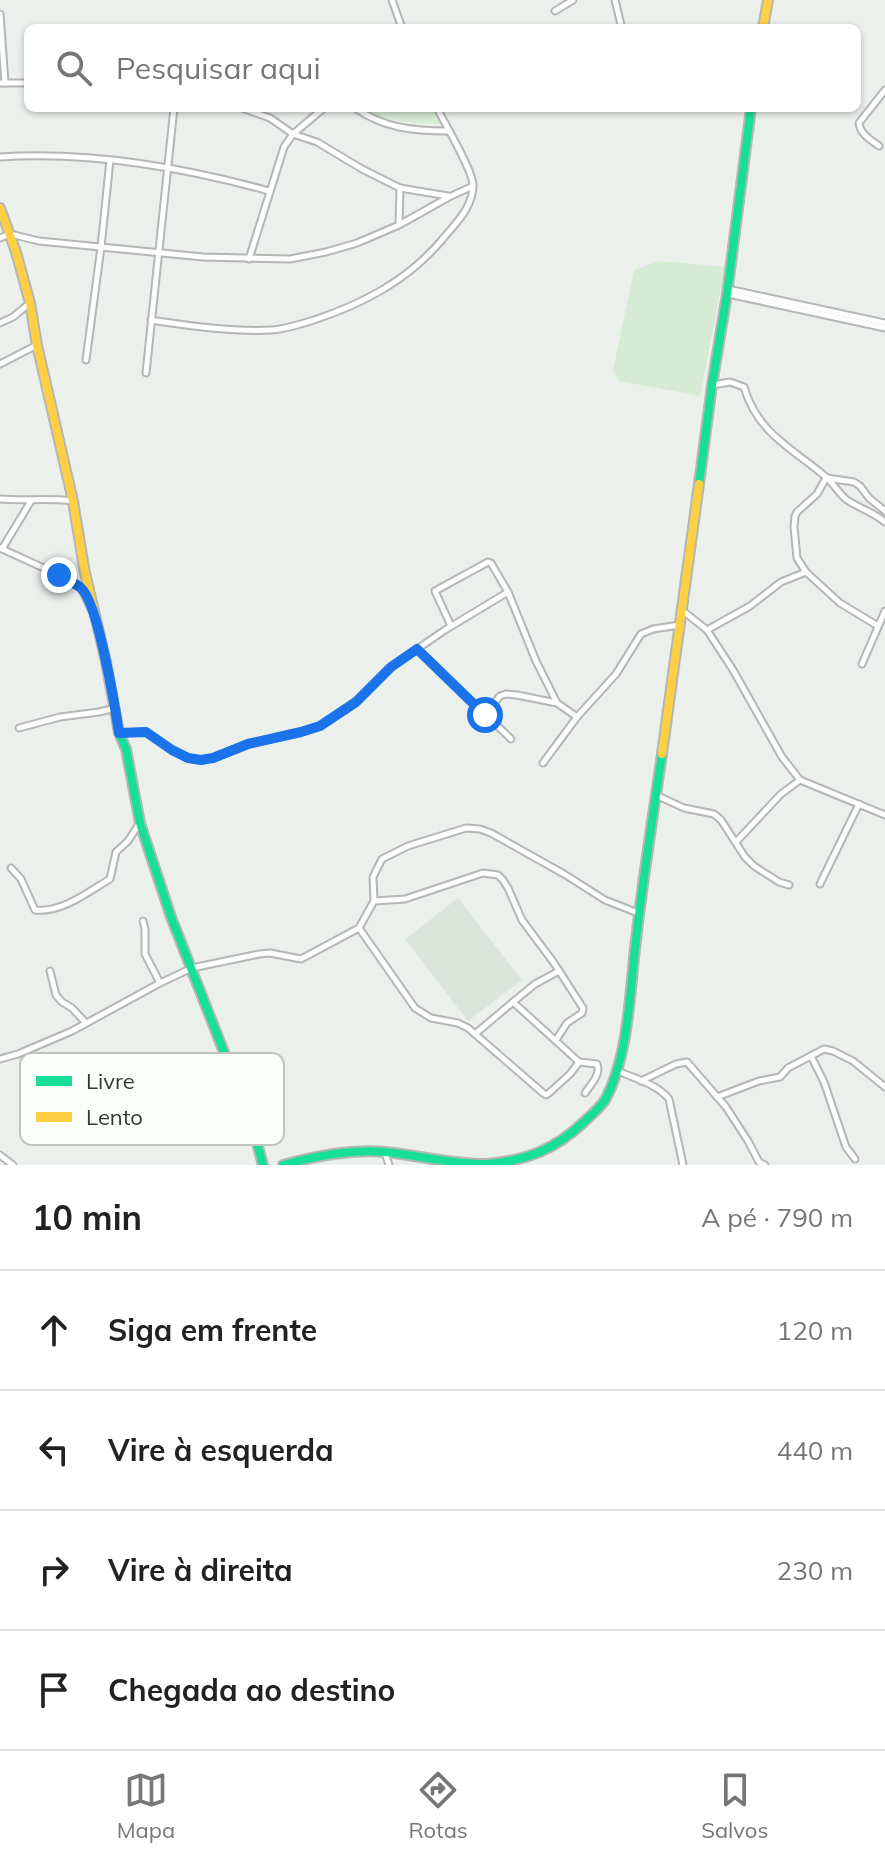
<!DOCTYPE html>
<html lang="pt">
<meta charset="utf-8">
<style>
:root{--surface:#fff;--page:#f6f6f6;--text:#222;--muted:#767676;--line:#e0e0e0;--accent:#757875}
body{margin:0;font-family:Mulish,sans-serif;background:var(--page);color:var(--text)}
.stop{position:absolute;width:24px;height:24px;margin:-18px;border:6px solid #1a73e8;border-radius:50%;background:#fff}
.stop.end{background:#1a73e8;border-color:#fff;box-shadow:0 2px 8px #0008}
.list{margin:0;padding:0;list-style:none}
h2{display:flex;justify-content:space-between;align-items:center;height:104px;margin:0;padding:0 32px;font-size:34px}
h2 small{font-size:26px;font-weight:400;color:var(--muted)}
.list li{display:grid;grid-template-columns:52px 1fr auto;gap:24px;align-items:center;box-sizing:border-box;height:120px;padding:0 32px;border-top:2px solid var(--line)}
.list b{display:block;font-size:30px;white-space:nowrap}
.list em{font-size:26px;font-style:normal;color:var(--muted)}
.icon{flex:none;width:44px;height:44px;fill:none;stroke:currentColor;stroke-width:2;stroke-linecap:round;stroke-linejoin:round}
.map{position:relative;flex:none;width:885px;height:1165px;overflow:hidden}
.search{position:absolute;background:var(--surface);box-shadow:0 2px 6px #0004;left:24px;right:24px;top:24px;height:88px;display:flex;align-items:center;gap:20px;box-sizing:border-box;padding:0 28px;border-radius:12px;color:var(--muted);font-size:30px}
.sheet{height:584px;background:var(--surface)}
nav{display:flex;justify-content:space-around;align-items:center;box-sizing:border-box;height:112px;border-top:2px solid var(--line);background:var(--surface);font-size:22px;color:var(--muted)}
nav a{display:grid;justify-items:center;gap:4px}
nav .on{color:var(--accent)}
.map>svg:first-child{display:block}
</style>
<div class="map">
<svg width="885" height="1165" viewBox="0 0 885 1165">
<rect width="100%" height="100%" fill="#ecf0ec"/>
<path fill="#dce5dc" d="M458,898L522,980L468,1021L405,939Z"/>
<g fill="#d5ebd3">
<path d="M365,108H432L440,124C418,123 384,123 365,108Z"/>
<path d="M660,261L725,267L700,396L619,381L613,371L634,270Z"/>
</g>
<g fill="none" stroke-linecap="round" stroke-linejoin="round">
<defs>
<g id="street">
<path d="M392,0L402,28"/>
<path d="M615,0L621,25"/>
<path d="M555,11L573,0"/>
<path d="M0,14L5,83"/>
<path d="M0,83H28"/>
<path d="M242,108L270,118L293,134L317,142L362,169L400,188L448,196"/>
<path d="M355,108C384,128 413,131 448,131"/>
<path d="M879,146C871,140 860,134 859,123L885,90"/>
<path d="M0,157C91,151 182,167 269,191"/>
<path d="M399,225L400,188"/>
<path d="M0,238L10,234L39,241L203,257L290,259L326,252L357,243L399,225L449,197L473,186"/>
<path d="M249,259L284,147L293,134L324,108"/>
<path d="M728,289L885,323"/>
<path d="M728,294L885,328"/>
<path d="M151,320C191,326 232,332 272,330C287,329 300,324 314,320C362,304 407,281 441,241C455,224 473,208 473,185C473,171 445,124 437,108"/>
<path d="M0,323L13,317L30,303"/>
<path d="M86,360L101,247L110,160"/>
<path d="M0,364L37,345"/>
<path d="M146,373L174,108"/>
<path d="M713,385L730,382L744,387C758,434 792,448 826,477C834,484 839,494 847,500C859,508 873,512 885,522"/>
<path d="M827,478L854,482L860,486L869,498L885,511"/>
<path d="M0,499C25,501 49,498 73,501"/>
<path d="M0,548L59,575L81,588L91,609"/>
<path d="M2,549L31,501"/>
<path d="M806,572L797,558L794,527L795,516L797,512L817,494L826,478"/>
<path d="M683,611L707,630L733,670L782,757L800,780L885,815"/>
<path d="M451,626L435,591L488,562L491,563L508,592L536,661L557,703"/>
<path d="M707,630L750,606L781,582L806,572L840,603L878,626"/>
<path d="M417,649L511,739"/>
<path d="M862,664L885,611"/>
<path d="M485,715L500,696L506,694L517,695L557,703L577,717"/>
<path d="M19,728L60,717L99,712L116,708"/>
<path d="M119,733L146,732L172,750L188,758L201,760L213,758L248,744L301,732L320,726L356,702L391,667L445,630L508,592"/>
<path d="M543,763L577,717L616,674L641,634L653,629L680,625"/>
<path d="M658,796L684,808L714,814L721,820L745,857L754,866L779,882L789,885"/>
<path d="M736,842L781,794L800,780"/>
<path d="M11,868L21,879L35,910C62,913 88,892 110,879L116,852L128,841L139,824"/>
<path d="M820,884L859,804"/>
<path d="M374,901L405,899L483,873L498,875L503,880L508,888L522,920L554,963L583,1008L582,1013L567,1023L556,1040"/>
<path d="M143,921L145,929V954L160,983"/>
<path d="M359,928L415,1008L431,1018L458,1023L468,1028L475,1034L543,1093L546,1095L549,1093L570,1074L579,1062L513,1002L475,1034"/>
<path d="M50,971L56,995L62,1002L72,1008L86,1023"/>
<path d="M513,1002L535,984L559,971"/>
<path d="M811,1056L824,1082L846,1147L855,1159"/>
<path d="M0,1059L18,1054L72,1031L160,983L192,968L259,954L270,953L301,959L359,928L374,901L373,877L382,859L408,846L466,828L480,829L491,833L564,874L605,900L638,913"/>
<path d="M579,1062L597,1064C601,1075 591,1084 585,1093"/>
<path d="M618,1071C636,1079 657,1084 669,1099L683,1165"/>
<path d="M641,1081L676,1064L687,1062L726,1107L748,1141L759,1162L765,1165"/>
<path d="M717,1097L759,1081L780,1077L788,1068L824,1049L833,1051L853,1061L885,1087"/>
<path d="M385,1153L389,1165"/>
<path d="M0,1155L13,1165"/>
</g>
<g id="fast">
<path d="M699,484L712,385L727,294L751,108"/>
<path d="M106,662L119,733L126,749L140,823L171,917L251,1121L263,1165"/>
<path d="M283,1165C316,1156 350,1149 385,1152C418,1155 453,1165 487,1164C528,1160 554,1150 584,1122C591,1115 600,1108 605,1100C629,1056 630,989 636,940C643,878 653,816 662,754"/>
</g>
<g id="slow">
<path d="M763,28L768,0"/>
<path d="M0,208L16,252L30,303L37,345L73,501L84,568L106,662"/>
<path d="M662,754L699,484"/>
</g>
</defs>
<use href="#street" stroke="#b4b7b4" stroke-width="9"/>
<use href="#fast" stroke="#b4b7b4" stroke-width="12"/>
<use href="#slow" stroke="#b4b7b4" stroke-width="12"/>
<use href="#street" stroke="#fcfdfc" stroke-width="5"/>
<use href="#fast" stroke="#16e098" stroke-width="8"/>
<use href="#slow" stroke="#ffcf43" stroke-width="8"/>
</g>
<g fill="none" stroke-linecap="round" stroke-linejoin="round">
<path stroke="#1a73e8" stroke-width="10" d="M59,575C66,579 75,583 81,588C98,603 115,706 119,733L146,732L172,750L188,758L201,760L213,758L248,744L301,732L320,726L356,702L391,667L417,649L485,715"/>
</g>
<rect x="20" y="1053" width="264" height="92" rx="12" fill="#fafff9" stroke="#bfc3be" stroke-width="2"/>
<rect x="36" y="1076" width="36" height="10" fill="#16e098"/>
<rect x="36" y="1112" width="36" height="10" fill="#ffcf43"/>
<g font-size="22" fill="#353835">
<text x="86" y="1089">Livre</text>
<text x="86" y="1125">Lento</text>
</g>
</svg>
<div class="stop" style="left:485px;top:715px"></div>
<div class="stop end" style="left:59px;top:575px"></div>
<div class="search"><svg class="icon" aria-label="search" viewBox="0 0 24 24"><circle cx="10" cy="10" r="6"/><path d="M15 15l6 6"/></svg>Pesquisar aqui</div>
</div>
<section class="sheet">
<h2>10 min<small>A pé · 790 m</small></h2>
<ul class="list">
<li><svg class="icon" aria-label="ahead" viewBox="0 0 24 24"><path d="M12 20V5M6 11l6-6 6 6"/></svg><div><b>Siga em frente</b></div><em>120 m</em></li>
<li><svg class="icon" aria-label="left" viewBox="0 0 24 24"><path d="M17 20v-9H6M10 6l-5 5 5 5"/></svg><div><b>Vire à esquerda</b></div><em>440 m</em></li>
<li><svg class="icon" aria-label="right" viewBox="0 0 24 24"><path d="M7 20v-9h11M14 6l5 5-5 5"/></svg><div><b>Vire à direita</b></div><em>230 m</em></li>
<li><svg class="icon" aria-label="arrive" viewBox="0 0 24 24"><path d="M6 21V4h12l-3 4 3 4H6"/></svg><div><b>Chegada ao destino</b></div></li>
</ul>
</section>
<nav>
<a class="on"><svg class="icon" aria-label="map" viewBox="0 0 24 24"><path d="M3 6l6-2 6 2 6-2v14l-6 2-6-2-6 2zM9 4v14M15 6v14"/></svg>Mapa</a>
<a><svg class="icon" aria-label="directions" viewBox="0 0 24 24"><path d="M12 3l9 9-9 9-9-9zM9 14v-3h6M13 9l2 2-2 2"/></svg>Rotas</a>
<a><svg class="icon" aria-label="saved" viewBox="0 0 24 24"><path d="M7 4h10v16l-5-4-5 4z"/></svg>Salvos</a>
</nav>
